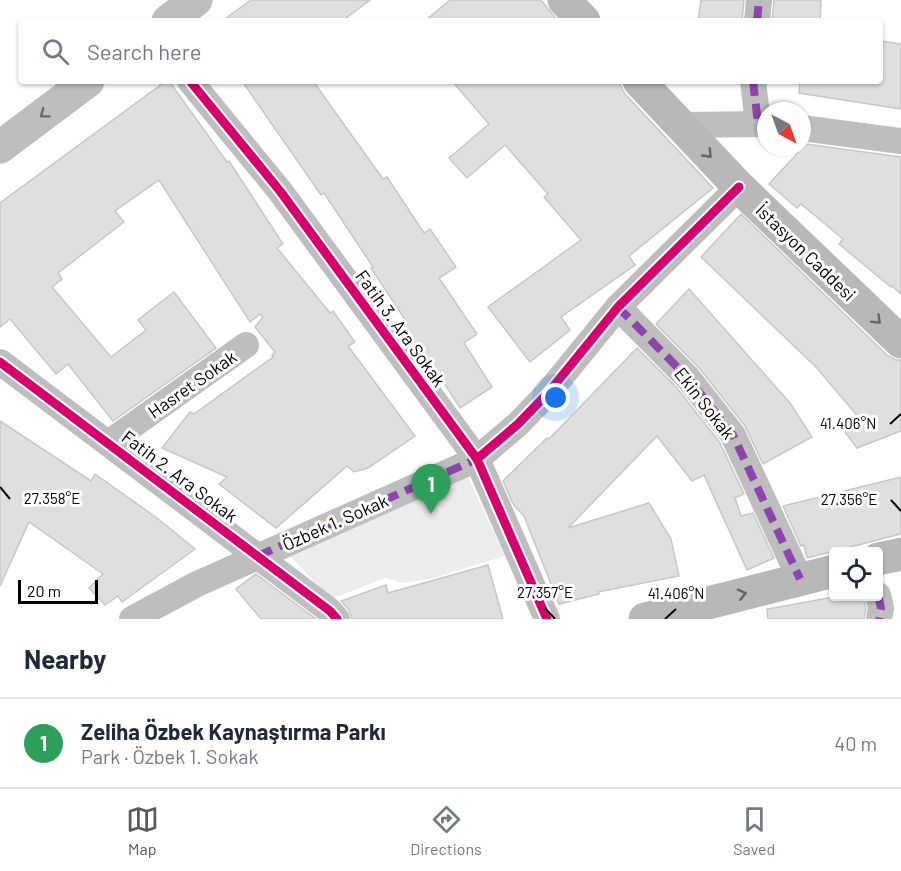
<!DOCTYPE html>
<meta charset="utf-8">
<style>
:root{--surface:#fff;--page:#f6f6f7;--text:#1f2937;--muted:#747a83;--line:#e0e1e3;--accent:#595959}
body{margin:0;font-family:Barlow,sans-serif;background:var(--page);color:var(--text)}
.controls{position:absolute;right:18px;bottom:18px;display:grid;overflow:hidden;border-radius:6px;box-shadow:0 2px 4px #0004}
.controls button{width:54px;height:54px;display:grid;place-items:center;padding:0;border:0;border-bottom:2px solid var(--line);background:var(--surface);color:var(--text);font:30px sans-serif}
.compass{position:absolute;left:757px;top:102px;width:54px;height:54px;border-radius:50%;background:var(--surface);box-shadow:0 2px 4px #0004;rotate:139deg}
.scale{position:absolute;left:18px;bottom:15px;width:80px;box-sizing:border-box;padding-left:6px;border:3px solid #000;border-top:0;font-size:16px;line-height:21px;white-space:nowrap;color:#000;-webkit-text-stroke:4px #fff;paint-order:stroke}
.you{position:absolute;left:556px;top:398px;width:21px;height:21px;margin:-15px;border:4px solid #fff;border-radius:50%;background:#1a73e8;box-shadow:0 0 0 9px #1a73e833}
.badge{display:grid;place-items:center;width:39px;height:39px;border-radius:50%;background:var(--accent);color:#fff;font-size:20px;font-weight:700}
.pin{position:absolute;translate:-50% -50px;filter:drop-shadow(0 2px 3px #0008)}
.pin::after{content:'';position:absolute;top:32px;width:21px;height:18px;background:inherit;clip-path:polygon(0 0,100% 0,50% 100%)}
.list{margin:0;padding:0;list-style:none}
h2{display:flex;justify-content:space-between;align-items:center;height:78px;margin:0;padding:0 24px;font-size:26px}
h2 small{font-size:20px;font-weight:400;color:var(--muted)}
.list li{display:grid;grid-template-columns:39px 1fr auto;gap:18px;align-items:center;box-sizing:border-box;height:90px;padding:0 24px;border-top:2px solid var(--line)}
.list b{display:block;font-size:22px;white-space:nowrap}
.list p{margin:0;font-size:20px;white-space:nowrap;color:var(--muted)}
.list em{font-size:20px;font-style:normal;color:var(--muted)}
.icon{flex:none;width:33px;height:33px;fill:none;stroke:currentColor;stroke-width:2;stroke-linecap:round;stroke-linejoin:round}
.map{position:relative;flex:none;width:901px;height:619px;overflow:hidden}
.search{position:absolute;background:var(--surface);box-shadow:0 2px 4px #0004;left:18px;right:18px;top:18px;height:66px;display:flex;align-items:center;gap:15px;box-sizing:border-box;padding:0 21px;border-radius:6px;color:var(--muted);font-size:22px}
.sheet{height:168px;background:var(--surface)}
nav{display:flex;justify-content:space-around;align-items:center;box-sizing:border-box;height:84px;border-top:2px solid var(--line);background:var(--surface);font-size:16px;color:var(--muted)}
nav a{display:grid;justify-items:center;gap:3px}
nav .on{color:var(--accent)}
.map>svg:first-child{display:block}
</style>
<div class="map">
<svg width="901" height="619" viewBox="0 0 901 619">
<rect width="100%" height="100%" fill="#fff"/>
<path fill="#ececec" d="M466,473L505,556L433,578L404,583L385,578L331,599L288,554Z"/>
<g fill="#dfdfdf" stroke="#c7c7c7" stroke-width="1.5">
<path d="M251,0H370L342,21H222Z"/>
<path d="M450,0H541L558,21H425Z"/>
<path d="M701,0H744L742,21H698Z"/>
<path d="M774,0H821L820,21H772Z"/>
<path d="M880,41L901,44V109L799,93L800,81H880Z"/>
<path d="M166,81H169L227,162L229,161L283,244L277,248L330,313L333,311L355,342L348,346L415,436L368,468L354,472L347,466L276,528L219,484L227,477L162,448L190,412L194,414L273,357L272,355L275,352L255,327L263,317L260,314L250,322L159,180L115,211L124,222L58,273L62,279L52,287L111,357L146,330L138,320L174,292L216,348L113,421L68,364L56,374L10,319L0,327V203Z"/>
<path d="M242,81H313L383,179L387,177L424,233L430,229L456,267L439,278L477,334L464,343L492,387L460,408L432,364L431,365L402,324L406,321L371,268L373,267L324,193L321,195Z"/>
<path d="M452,81H618L625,94L713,188L629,256L635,265L561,317L570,330L530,362L488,307L581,240L544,197L548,194L505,145L467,178L449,158L489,124Z"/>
<path d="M806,144L901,157V294L892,286L891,287L839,244L843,239L801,204L797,208L769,184Z"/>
<path d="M741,214L888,356L896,360H901V431L857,448L845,432L860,419L816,367L701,257Z"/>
<path d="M689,289L790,403L812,437L763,464L745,426L700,369L656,324Z"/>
<path d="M637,348L677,388L720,443L744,494L735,498L741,516L753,513L774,558L747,570L704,475L692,481L657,436L568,528L649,503L671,539L679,576L598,592L599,594L559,604L524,516L513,504L503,481L547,438L549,439Z"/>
<path d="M0,421L91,481L95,474L157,518L195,549L122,602L118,596L105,605L89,588L103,574L29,522L0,586Z"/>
<path d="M901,477V534L807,558L804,545L801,546L783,506Z"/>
<path d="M488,565L503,619H352L349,610L341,601L386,585L388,593Z"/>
<path d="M256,574L316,619H261L236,589Z"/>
<path d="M834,597H863L866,608L864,619H768L767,609Z"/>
</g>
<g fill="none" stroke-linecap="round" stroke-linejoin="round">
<g stroke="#bebebe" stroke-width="26">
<path d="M757,21L759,0"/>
<path d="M190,81L280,191L477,459L547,619"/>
<path d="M753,81L758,123"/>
<path d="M680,125L766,124"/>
<path d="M802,128L901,141"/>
<path d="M618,307L688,378L733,435L800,579"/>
<path d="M0,362L330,611L337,619"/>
<path d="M108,443L246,345"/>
<path d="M878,595L881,608L879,619"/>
<path d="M132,619L197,584L477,459L518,424L548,393L618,307L739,187"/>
</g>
<g stroke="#b8b8b8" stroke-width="33">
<path d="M564,0L584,21"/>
<path d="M639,81L739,187L901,342"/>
<path d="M878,559L901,554"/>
<path d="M645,619L834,571"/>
</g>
<g stroke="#bebebe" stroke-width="33">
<path d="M168,21L196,0"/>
<path d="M0,147L88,81"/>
</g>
<g stroke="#8e44ad" stroke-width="8" stroke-dasharray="15 8" stroke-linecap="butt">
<path d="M757,21L759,0"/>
<path d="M753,81L758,123"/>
<path d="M618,307L688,378L733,435L800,579"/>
<path d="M258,556L477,459"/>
<path d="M878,595L881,608L879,619"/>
</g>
<defs>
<g id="cycleway">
<path d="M190,81L280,191L477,459L547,619"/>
<path d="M0,362L330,611L337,619"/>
<path d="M477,459L518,424L548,393L618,307L739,187"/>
</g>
</defs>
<use href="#cycleway" stroke="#fff" stroke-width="13"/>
<use href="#cycleway" stroke="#d6006c" stroke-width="9"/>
</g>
<defs><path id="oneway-chevron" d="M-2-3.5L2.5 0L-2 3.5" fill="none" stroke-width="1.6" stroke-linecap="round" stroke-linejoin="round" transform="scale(1.5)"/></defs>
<use stroke="#686868" href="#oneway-chevron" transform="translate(44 114) rotate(143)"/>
<g stroke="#656565">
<use href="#oneway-chevron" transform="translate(708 154) rotate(46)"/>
<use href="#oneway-chevron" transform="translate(877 320) rotate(44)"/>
<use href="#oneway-chevron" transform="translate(742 594) rotate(-14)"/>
</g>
<path fill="none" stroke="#000" stroke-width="2" d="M890,424L901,414M0,487L10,499M891,500L901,511M545,608L555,619M665,619L676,609"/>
<g text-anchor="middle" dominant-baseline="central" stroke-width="6" stroke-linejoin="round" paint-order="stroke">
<g font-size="18" fill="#000" stroke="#fff">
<text transform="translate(806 252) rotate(44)">İstasyon Caddesi</text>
<text transform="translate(401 328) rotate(54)">Fatih 3. Ara Sokak</text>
<text transform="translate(192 384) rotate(-35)">Hasret Sokak</text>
<text transform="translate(705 403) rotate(52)">Ekin Sokak</text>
<text transform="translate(180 476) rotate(37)">Fatih 2. Ara Sokak</text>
<text transform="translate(335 522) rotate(-24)">Özbek 1. Sokak</text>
</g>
</g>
<g font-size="15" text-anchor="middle" fill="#000" stroke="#fff" stroke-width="6" stroke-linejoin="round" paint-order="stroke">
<text x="848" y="429">41.406°N</text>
<text x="52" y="504">27.358°E</text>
<text x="849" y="505">27.356°E</text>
<text x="545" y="598">27.357°E</text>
<text x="676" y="599">41.406°N</text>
</g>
</svg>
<div class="controls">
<button><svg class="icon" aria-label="locate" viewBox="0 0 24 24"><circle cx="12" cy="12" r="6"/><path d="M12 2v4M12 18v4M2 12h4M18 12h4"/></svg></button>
</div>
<svg class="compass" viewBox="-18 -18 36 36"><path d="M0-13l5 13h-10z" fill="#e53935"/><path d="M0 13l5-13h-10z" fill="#747a83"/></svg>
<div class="scale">20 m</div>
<div class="you"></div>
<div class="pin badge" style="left:431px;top:514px;background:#2e9e5b">1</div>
<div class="search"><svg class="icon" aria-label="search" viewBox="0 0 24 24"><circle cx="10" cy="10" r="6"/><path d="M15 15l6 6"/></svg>Search here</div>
</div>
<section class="sheet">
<h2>Nearby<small></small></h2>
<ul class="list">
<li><span class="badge" style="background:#2e9e5b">1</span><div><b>Zeliha Özbek Kaynaştırma Parkı</b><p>Park · Özbek 1. Sokak</p></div><em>40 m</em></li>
</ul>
</section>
<nav>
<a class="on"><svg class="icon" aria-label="map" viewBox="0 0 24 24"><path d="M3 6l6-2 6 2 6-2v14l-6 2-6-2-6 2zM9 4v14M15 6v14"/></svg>Map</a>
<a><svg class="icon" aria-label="directions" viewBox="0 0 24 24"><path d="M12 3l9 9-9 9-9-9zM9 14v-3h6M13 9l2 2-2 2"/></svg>Directions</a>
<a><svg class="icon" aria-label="saved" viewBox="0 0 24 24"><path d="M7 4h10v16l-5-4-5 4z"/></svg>Saved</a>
</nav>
